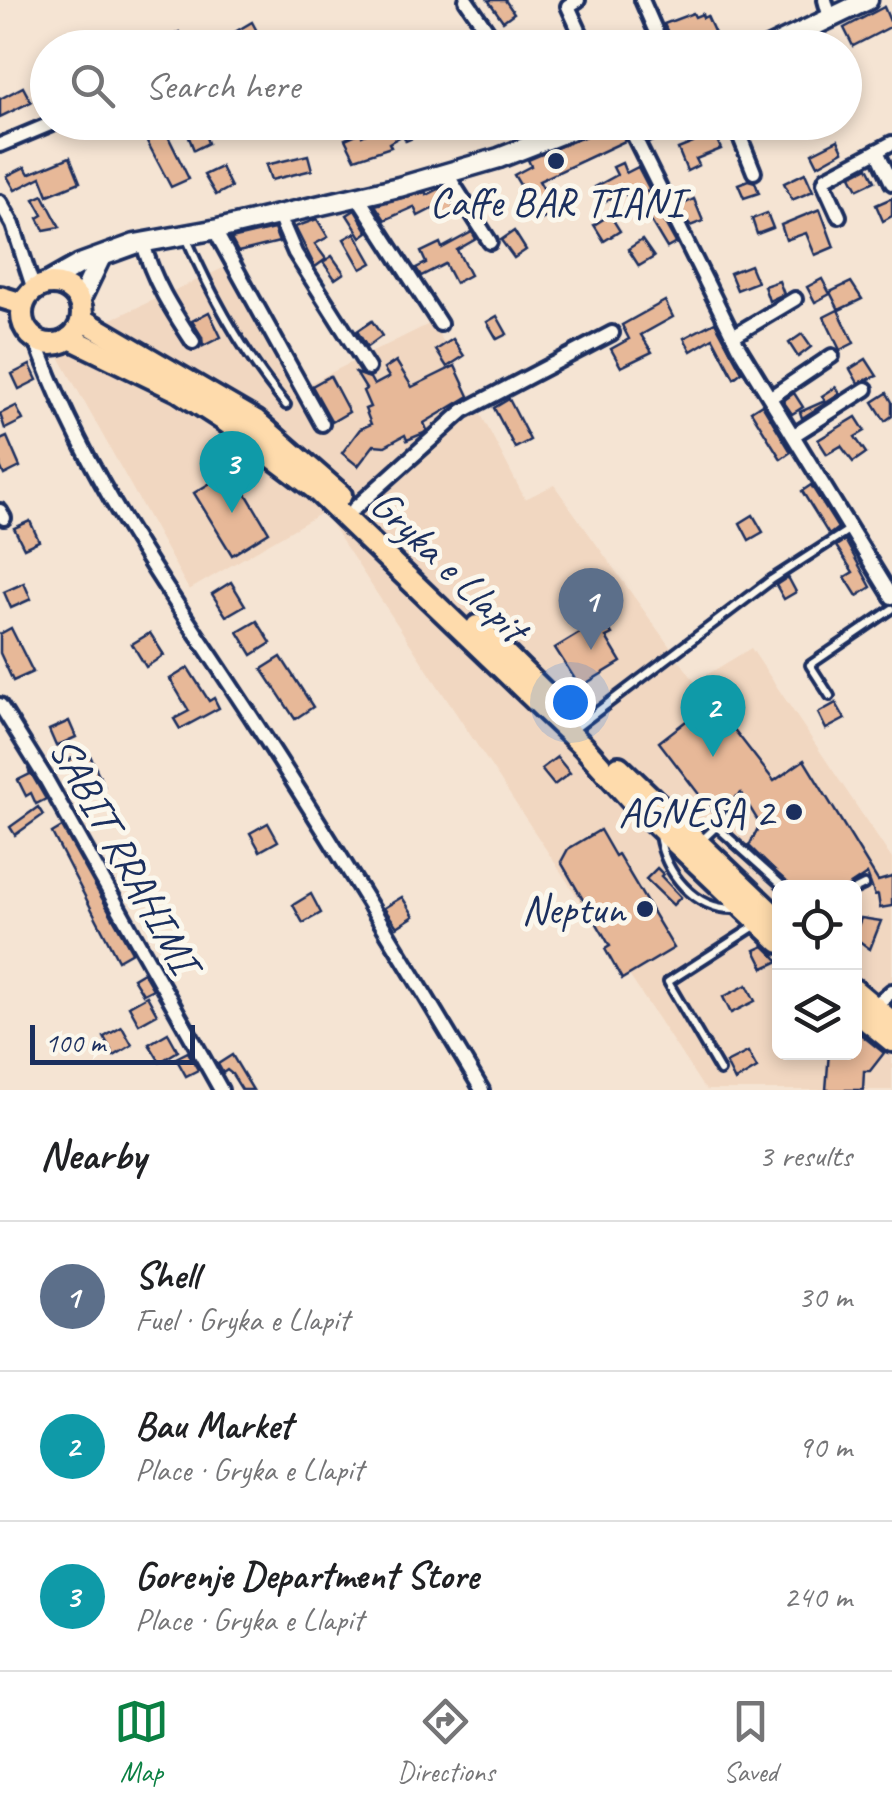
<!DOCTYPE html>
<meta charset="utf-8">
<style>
:root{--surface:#fff;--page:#f2f2f2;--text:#202124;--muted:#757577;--line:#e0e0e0;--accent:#0b8043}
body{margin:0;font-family:Caveat,sans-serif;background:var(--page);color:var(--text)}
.controls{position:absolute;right:30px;bottom:30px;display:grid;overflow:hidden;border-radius:15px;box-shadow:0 5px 15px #0003}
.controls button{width:90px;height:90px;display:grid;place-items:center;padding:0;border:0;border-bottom:2px solid var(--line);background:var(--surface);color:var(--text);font:50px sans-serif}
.scale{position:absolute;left:30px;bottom:25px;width:165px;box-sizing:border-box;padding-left:10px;border:5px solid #1b2f5e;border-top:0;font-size:28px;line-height:35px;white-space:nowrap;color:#1b2f5e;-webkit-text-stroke:8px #fbf7ec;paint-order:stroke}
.you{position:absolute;left:570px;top:702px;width:35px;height:35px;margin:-25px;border:8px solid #fff;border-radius:50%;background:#1a73e8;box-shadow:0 0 0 15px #1a73e833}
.badge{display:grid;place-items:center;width:65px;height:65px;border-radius:50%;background:var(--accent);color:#fff;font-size:32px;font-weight:700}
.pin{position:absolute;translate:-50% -82px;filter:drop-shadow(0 2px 5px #0008)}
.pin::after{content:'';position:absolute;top:52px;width:35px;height:30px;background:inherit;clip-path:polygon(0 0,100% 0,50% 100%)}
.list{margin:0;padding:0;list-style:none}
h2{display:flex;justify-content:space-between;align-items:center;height:130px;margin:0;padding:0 40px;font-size:42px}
h2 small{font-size:32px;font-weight:400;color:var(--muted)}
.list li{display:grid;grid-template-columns:65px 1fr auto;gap:30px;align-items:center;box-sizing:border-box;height:150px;padding:0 40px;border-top:2px solid var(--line)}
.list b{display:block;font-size:38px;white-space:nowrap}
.list p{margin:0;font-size:32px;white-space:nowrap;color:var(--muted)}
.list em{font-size:32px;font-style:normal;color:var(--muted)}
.icon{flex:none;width:55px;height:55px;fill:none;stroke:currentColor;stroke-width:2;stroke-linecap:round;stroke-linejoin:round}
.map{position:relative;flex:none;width:892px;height:1090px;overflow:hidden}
.search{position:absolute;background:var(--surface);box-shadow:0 5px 15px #0003;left:30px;right:30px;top:30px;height:110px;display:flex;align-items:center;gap:25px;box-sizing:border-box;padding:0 35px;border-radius:55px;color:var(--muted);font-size:38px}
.sheet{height:580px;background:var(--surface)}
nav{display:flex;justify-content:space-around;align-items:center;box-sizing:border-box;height:140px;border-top:2px solid var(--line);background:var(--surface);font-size:28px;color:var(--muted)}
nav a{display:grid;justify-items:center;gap:5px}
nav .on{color:var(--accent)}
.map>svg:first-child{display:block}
</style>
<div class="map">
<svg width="892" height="1090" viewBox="0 0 892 1090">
<rect width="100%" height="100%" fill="#f5e4d3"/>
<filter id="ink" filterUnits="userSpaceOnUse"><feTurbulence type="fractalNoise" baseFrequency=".01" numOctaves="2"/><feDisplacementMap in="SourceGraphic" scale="20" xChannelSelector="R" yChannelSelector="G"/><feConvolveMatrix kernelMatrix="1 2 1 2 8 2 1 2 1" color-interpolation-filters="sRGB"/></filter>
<g filter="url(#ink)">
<path fill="#f1d7c1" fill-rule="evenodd" d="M232,264L300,388L433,322L525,499L554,485L695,682L751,648L892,859V1090H707L703,1087L323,512L189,590L53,346ZM780,888H854V1052H780Z"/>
<g fill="#e7b898" stroke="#1b2f5e" stroke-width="2.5">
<path d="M488,0H505L514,13L503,21Z"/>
<path d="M884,7L892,26L853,46L844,28Z"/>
<path d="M693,13L695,17L702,14L703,18L707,16L716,36L691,48H675L664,24Z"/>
<path d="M252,22L266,48H243L235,32Z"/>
<path d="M179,32L188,48H151Z"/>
<path d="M23,87L31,102L0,117V99Z"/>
<path d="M154,122H161L189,179L171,187L141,130Z"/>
<path d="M391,122H416L422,134L406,141L403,135L389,143L391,147L355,159L345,139L361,132L362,136Z"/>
<path d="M617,122L625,141L539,181L549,198L564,188L570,197L556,212L541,220L514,175L531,166L528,160Z"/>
<path d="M709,122L721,149L696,159L699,165L687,171L678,149L693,143L686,126L648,143L638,123Z"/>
<path d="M201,123L208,143L194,150L186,130Z"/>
<path d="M838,140L843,151L818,165L812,153Z"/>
<path d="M308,155L312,170L271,180L266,165Z"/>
<path d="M70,157L80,182L48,195L41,177L15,190L7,176L25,167L29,174Z"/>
<path d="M622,163L626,173L638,167L650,190L647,191L676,243L667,248L649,218L641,223L624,191L604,202L595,187L617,175L613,167Z"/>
<path d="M221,167L231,187L216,195L204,175Z"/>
<path d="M868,167L875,181L858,189L851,176Z"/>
<path d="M805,173L813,191L792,200L784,183Z"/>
<path d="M748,180L755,182L759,193L744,198L738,184Z"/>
<path d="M443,187L456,210L439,219L434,208L418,216L414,207L385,220L375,205L426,192L427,195Z"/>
<path d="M43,195L60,227L44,230L38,218L43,215L34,199Z"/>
<path d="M892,198V216L883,221L876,205Z"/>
<path d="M694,199L703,221L690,226L680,206Z"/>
<path d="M820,209L834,247L815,255L806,233L786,240L781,225Z"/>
<path d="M355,210L368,232L361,237L347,215Z"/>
<path d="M767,213L773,228L757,234L752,219Z"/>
<path d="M610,215L620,231L604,241L594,225Z"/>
<path d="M317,219L328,237L315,244L326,259L315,267L295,227Z"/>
<path d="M274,229L279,242L238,252L231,239Z"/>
<path d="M514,231L526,250L514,258L501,240Z"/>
<path d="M472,232L476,239L457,250L470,275L455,283L445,264L421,276L416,268L426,263L421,252L440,243L442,248Z"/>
<path d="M355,233L372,263L361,269L344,239Z"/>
<path d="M642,240L654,257L639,266L628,249Z"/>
<path d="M332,256L344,273L335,279L323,262Z"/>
<path d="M750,265L757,282L737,290L730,273Z"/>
<path d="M822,279L830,294L815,302L807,287Z"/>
<path d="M779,281L784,294L769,301L764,286Z"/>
<path d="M851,282L862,299L839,310L830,292Z"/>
<path d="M665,301L673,317L641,335L652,352L621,367L611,349L629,339L622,325Z"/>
<path d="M838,310L854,343L840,350L824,317Z"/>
<path d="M209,312L221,337L203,346L202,337L192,321Z"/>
<path d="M497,316L507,334L497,339L487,322Z"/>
<path d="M372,321L382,336L367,347L357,331Z"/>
<path d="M715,322L742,372L734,378L713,338L691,351L684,338Z"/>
<path d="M802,334L811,347L798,357L789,343Z"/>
<path d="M453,339L464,356L447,367L436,350Z"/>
<path d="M866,359L877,376L858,383L850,369Z"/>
<path d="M396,361L412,387L455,366L469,396L424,423L427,430L424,433L407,440L405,435L385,446L374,445L358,466L342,453L360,429L371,424L365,409L370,407L363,391L366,389L356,373L370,378L374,385L389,377L384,369Z"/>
<path d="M30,365L37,380L19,389L12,374Z"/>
<path d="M330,376L349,412L332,422L312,386Z"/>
<path d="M836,387L840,394L802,418L800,412L825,401L822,396Z"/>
<path d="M794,393L803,407L792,414L783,401Z"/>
<path d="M887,393L892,402V416L885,421L873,402Z"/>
<path d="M509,399L530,440L515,448L494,408Z"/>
<path d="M762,404L791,452L781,459L751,411Z"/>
<path d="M16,406L23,420L5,429L0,414Z"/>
<path d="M856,417L865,431L855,437L866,453L853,462L841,446L827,454L818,440Z"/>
<path d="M7,437L20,467L4,475L0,466V440Z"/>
<path d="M232,470L269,532L232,555L194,493Z"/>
<path d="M811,485L838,528L829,535L802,491Z"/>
<path d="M753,515L763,532L749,540L740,523Z"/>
<path d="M30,521L39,541L24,548L14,528Z"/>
<path d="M845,540L871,587L857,596L845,577L853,572L836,546Z"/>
<path d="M788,577L796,592L784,599L776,585Z"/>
<path d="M231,582L245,605L226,616L212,594Z"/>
<path d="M24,583L31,599L11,608L4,592Z"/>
<path d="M603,619L612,634L606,637L621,662L580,687L555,648Z"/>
<path d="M257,621L271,643L252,655L238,632Z"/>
<path d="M11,628L33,672L13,681L0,653V634Z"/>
<path d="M150,633L164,655L146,667L132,644Z"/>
<path d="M281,657L313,707L295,719L262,669Z"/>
<path d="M188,668L209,701L214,698L219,708L180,729L174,719L189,711L170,679Z"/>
<path d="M712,701L774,781L804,760L878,881L892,877V906L880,908L878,895L875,896L867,874L846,888H792L749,846L760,824L741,793L714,814L659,742Z"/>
<path d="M836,703L845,719L826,729L818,713Z"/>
<path d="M69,721L76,737L56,746L49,730Z"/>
<path d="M88,751L104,786L84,795L68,760Z"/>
<path d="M557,757L570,773L554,785L541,769Z"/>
<path d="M28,768L46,799L36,804L31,793L26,796L18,780L30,774Z"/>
<path d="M38,807L43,815L15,835L10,827Z"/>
<path d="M268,823L278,841L260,851L250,833Z"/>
<path d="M62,827L132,952L118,960L52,833Z"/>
<path d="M600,830L615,856L618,854L674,948L622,979L605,949L610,946L561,862L568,849Z"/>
<path d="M657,868L663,874L661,876L681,897L673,905L646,879Z"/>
<path d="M311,894L321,913L303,923L293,905Z"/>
<path d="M402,897L414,916L397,927L384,908Z"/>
<path d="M861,918L881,921L870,949L854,937Z"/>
<path d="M764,946L779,961L764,968L755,950Z"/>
<path d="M143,972L153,989L143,994L133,978Z"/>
<path d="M747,985L755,1001L731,1013L723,997Z"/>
<path d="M147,996L157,1014L139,1024L129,1006Z"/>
<path d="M122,1027L132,1045L114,1056L104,1037Z"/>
<path d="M854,1029L884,1053L870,1071H864L863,1090H826L829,1052H854Z"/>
<path d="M168,1033L178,1051L160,1062L149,1044Z"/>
<path d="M188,1052L198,1070L186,1076L176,1058Z"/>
<path d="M748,1052L757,1068L735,1081L726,1063Z"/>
<path d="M232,1055L253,1090H242L232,1074L227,1070L223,1073L218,1064Z"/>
</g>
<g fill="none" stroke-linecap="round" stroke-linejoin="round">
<defs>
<g id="service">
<path d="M186,237C212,297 244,355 286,405"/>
<path d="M830,696L810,665L892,609"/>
<path d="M577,727L771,580L850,529"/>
<path d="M716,826L785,888"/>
<path d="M659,835C665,873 694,910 735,909"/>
<path d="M702,840L737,807"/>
<path d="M854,890L864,885"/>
<path d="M720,1071L668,982L755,926"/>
</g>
<g id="minor">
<path d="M466,0L499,48"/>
<path d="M578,0L568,6L587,48"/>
<path d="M642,0L663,48"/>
<path d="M825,0L830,18"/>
<path d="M627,122L738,346L892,597"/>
<path d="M734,122L754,172"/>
<path d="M0,145L55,122"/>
<path d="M877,151L892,183"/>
<path d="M446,173L490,242"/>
<path d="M358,197L440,324"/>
<path d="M0,202L13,225L34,290"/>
<path d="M279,216L295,253L368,368"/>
<path d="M839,216L824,183L826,178L892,143"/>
<path d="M218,229L219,238L322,424"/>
<path d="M143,242C152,279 172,310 193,342"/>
<path d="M733,336L795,299"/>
<path d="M35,338C84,477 174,598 254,721C333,842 408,966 482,1090"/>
<path d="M771,397L832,356"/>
<path d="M794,435L866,389"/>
<path d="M355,508L463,411L612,333"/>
<path d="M0,511L4,518"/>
<path d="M0,705L46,779L221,1090"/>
<path d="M873,1007L892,991"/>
</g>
<g id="secondary">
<path d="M768,48L868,0"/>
<path d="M34,290L80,264L135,244L218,229L399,187L499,158L591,122"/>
<path d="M80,301L100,259"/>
</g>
<g id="primary">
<circle cx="52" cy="314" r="30"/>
<path d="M0,297L23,304"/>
<path d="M83,320L256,421L341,495"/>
<path d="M70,338L179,391L225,421L314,488L583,746L634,803L780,942"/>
<path d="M477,626L549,697"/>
<path d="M619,767L780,921"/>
<path d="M854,990L892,1022"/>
<path d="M854,1010L892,1041"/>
</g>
</defs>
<use href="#service" stroke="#1b2f5e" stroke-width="14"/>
<use href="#minor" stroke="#1b2f5e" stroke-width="20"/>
<use href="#secondary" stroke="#1b2f5e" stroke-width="25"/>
<use href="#primary" stroke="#1b2f5e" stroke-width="28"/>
<use href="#service" stroke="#fbf7ec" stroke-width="6"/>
<use href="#minor" stroke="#fbf7ec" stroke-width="12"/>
<use href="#secondary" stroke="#fbf7ec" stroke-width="18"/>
<use href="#primary" stroke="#fedbac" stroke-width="20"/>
</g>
</g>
<g fill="#1b2f5e" stroke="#fbf7ec" stroke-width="4">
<circle cx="556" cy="161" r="10"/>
<circle cx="794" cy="812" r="10"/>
<circle cx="645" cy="909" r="10"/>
</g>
<g text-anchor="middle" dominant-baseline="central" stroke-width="10" stroke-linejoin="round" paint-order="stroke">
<g font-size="42" fill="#1b2f5e" stroke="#fbf7ec" text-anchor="end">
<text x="556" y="202" text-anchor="middle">Caffe BAR TIANI</text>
<text x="774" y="812">AGNESA 2</text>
<text x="625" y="909">Neptun</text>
</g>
<g font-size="42" fill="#1b2f5e" stroke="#fbf7ec">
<text transform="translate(449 566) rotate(44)">Gryka e Llapit</text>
<text transform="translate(124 855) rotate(61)">SABIT RRAHIMI</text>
</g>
</g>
</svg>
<div class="controls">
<button><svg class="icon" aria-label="locate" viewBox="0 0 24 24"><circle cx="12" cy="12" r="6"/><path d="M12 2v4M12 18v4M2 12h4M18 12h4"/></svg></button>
<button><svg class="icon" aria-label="layers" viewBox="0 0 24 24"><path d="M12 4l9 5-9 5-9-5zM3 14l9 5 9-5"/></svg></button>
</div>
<div class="scale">100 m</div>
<div class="you"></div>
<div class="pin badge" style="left:591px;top:650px;background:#5c6f8a">1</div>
<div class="pin badge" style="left:713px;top:757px;background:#0f9aa8">2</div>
<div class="pin badge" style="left:232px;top:513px;background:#0f9aa8">3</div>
<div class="search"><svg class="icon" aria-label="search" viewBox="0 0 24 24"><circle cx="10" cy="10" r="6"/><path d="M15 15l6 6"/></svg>Search here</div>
</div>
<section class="sheet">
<h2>Nearby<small>3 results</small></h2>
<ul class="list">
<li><span class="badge" style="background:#5c6f8a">1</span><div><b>Shell</b><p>Fuel · Gryka e Llapit</p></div><em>30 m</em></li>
<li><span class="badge" style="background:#0f9aa8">2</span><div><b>Bau Market</b><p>Place · Gryka e Llapit</p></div><em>90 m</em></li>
<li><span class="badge" style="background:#0f9aa8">3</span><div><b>Gorenje Department Store</b><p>Place · Gryka e Llapit</p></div><em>240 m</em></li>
</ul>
</section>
<nav>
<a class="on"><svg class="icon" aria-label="map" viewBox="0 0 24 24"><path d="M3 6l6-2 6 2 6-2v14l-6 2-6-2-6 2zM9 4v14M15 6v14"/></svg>Map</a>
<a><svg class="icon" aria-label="directions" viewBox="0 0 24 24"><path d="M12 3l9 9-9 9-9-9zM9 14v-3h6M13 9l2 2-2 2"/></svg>Directions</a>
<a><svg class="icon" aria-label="saved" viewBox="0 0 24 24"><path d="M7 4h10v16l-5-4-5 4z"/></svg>Saved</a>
</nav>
